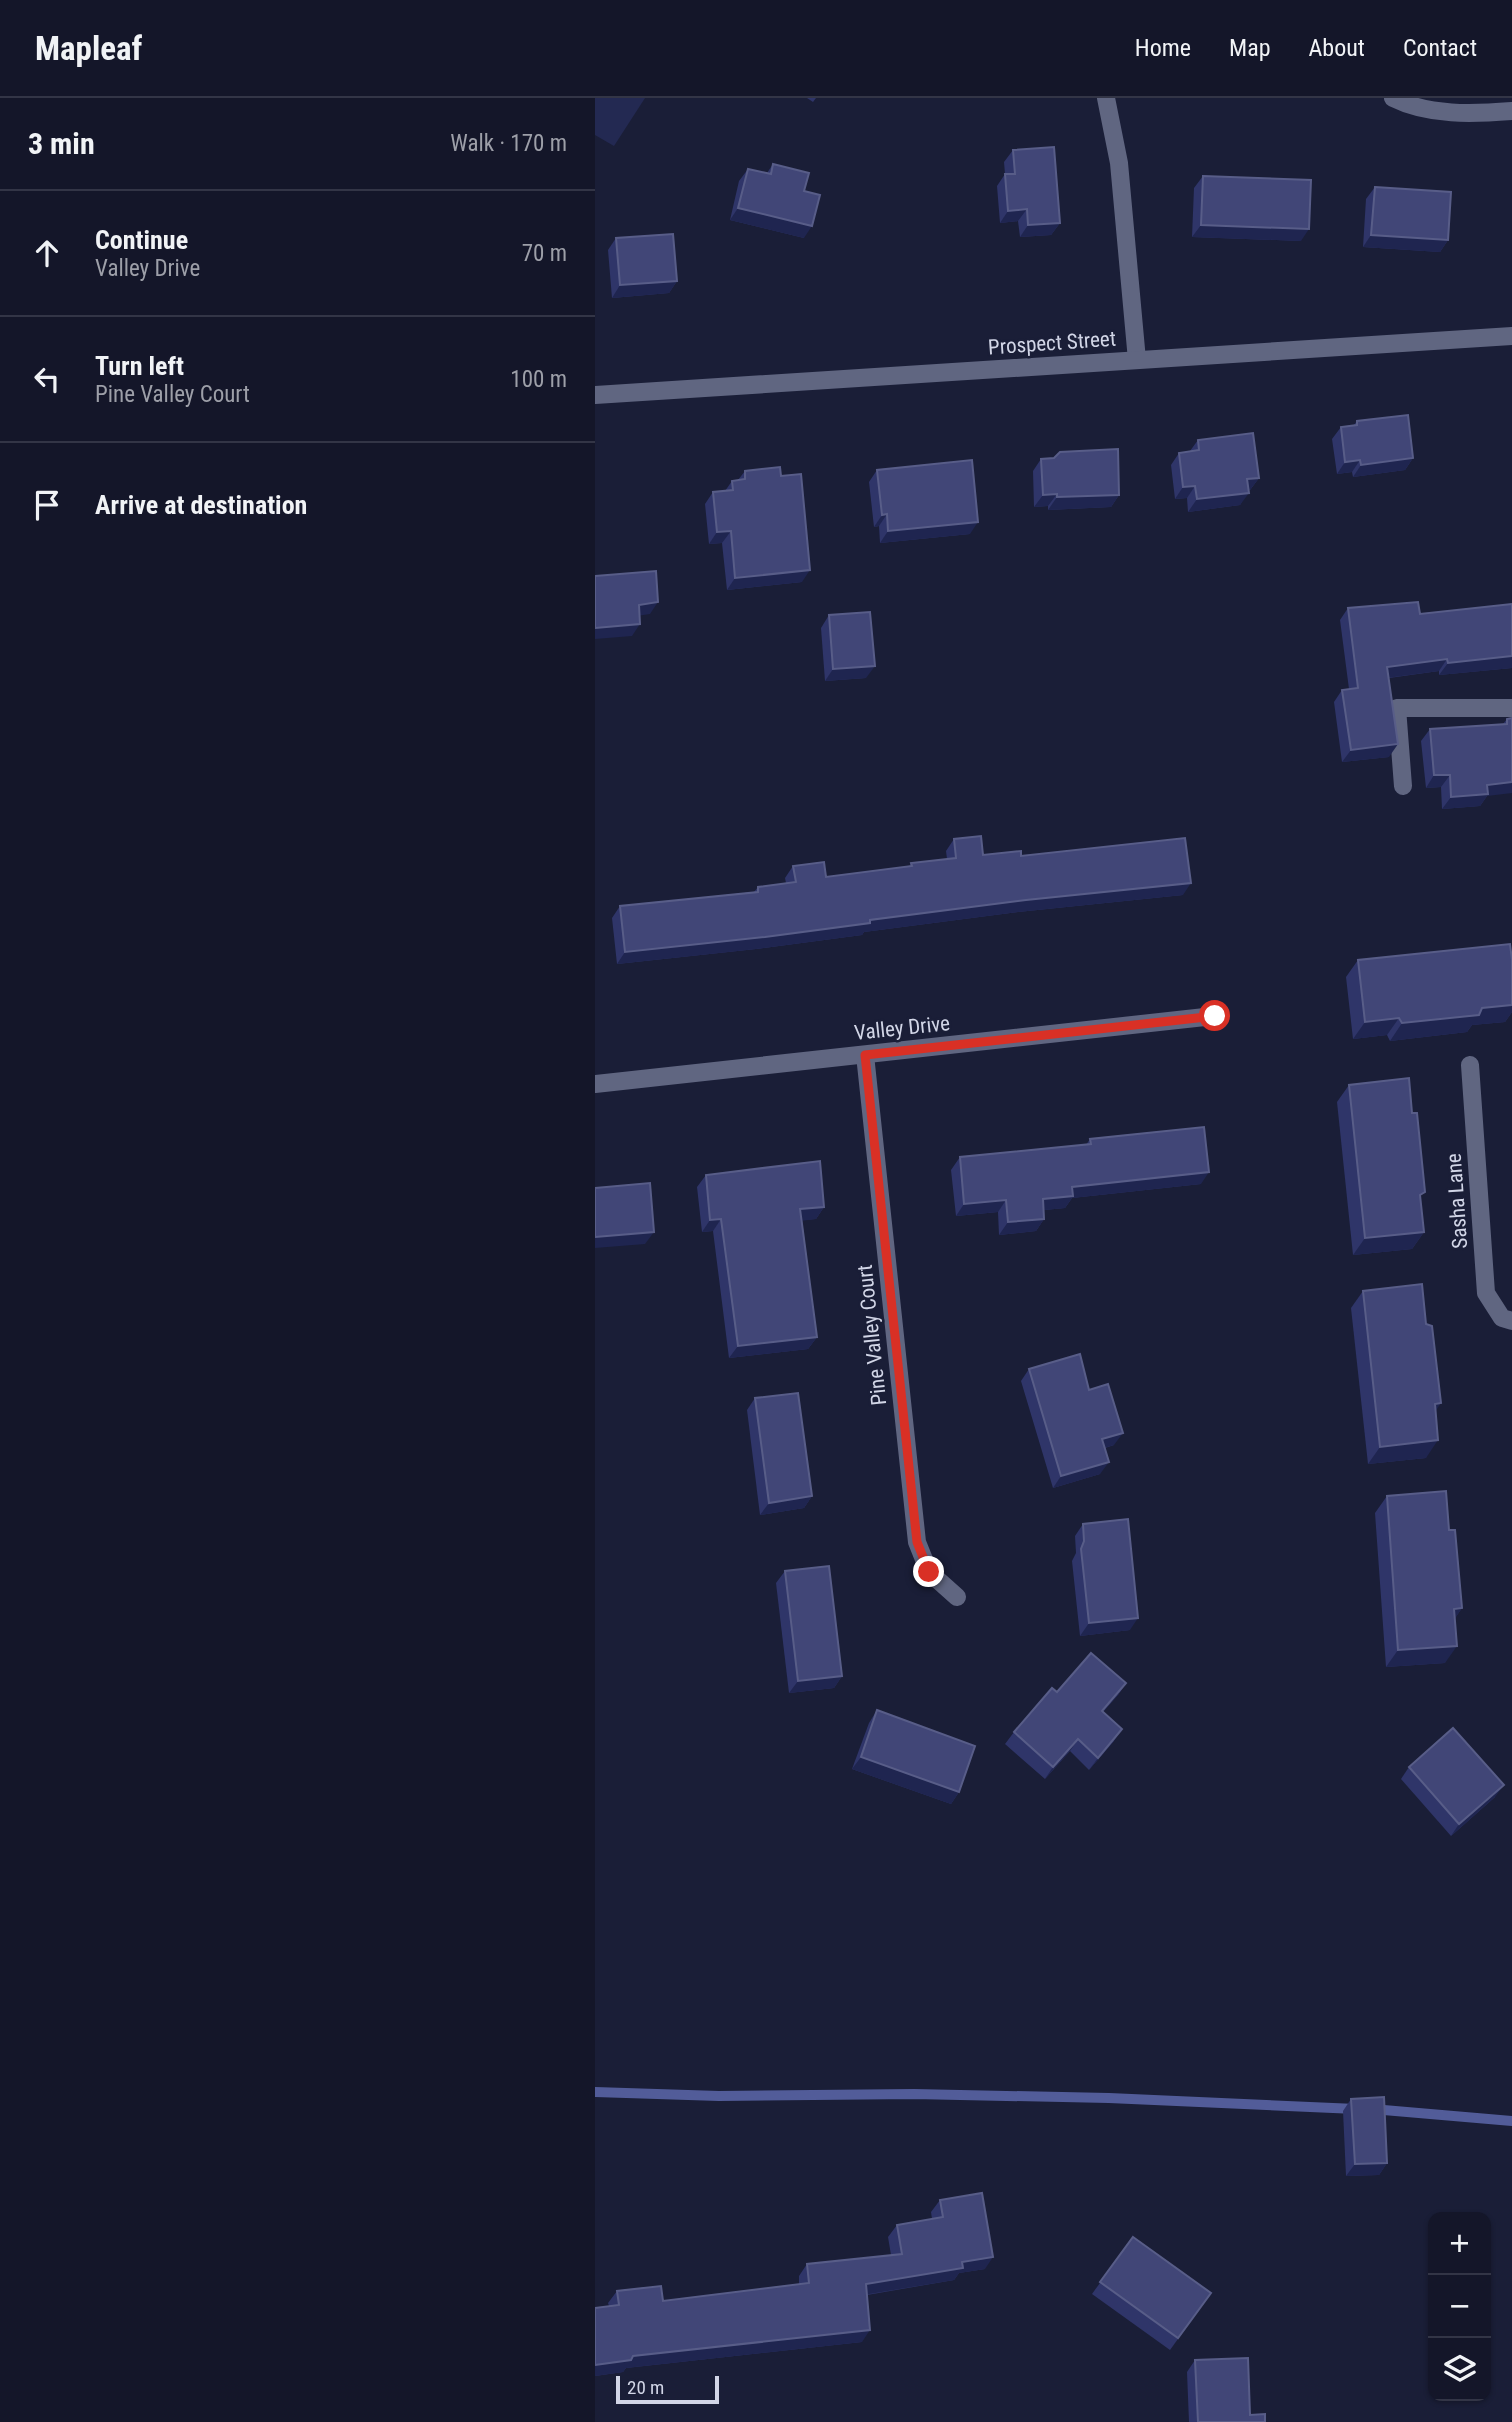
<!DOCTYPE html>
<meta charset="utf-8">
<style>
:root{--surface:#141629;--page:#212335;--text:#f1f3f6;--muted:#9d9fa8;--line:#333546}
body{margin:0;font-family:"Roboto Condensed",sans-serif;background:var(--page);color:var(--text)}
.controls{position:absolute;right:21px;bottom:21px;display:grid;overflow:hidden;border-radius:14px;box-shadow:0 2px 5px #0004}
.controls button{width:63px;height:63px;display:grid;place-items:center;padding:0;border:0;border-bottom:2px solid var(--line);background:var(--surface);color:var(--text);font:35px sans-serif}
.scale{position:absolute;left:21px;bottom:18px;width:103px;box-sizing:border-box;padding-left:7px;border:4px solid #d2d6e7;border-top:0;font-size:19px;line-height:24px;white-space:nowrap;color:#d2d6e7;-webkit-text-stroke:5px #1a1e37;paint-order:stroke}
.stop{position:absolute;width:21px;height:21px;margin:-16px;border:5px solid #d93025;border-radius:50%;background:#fff}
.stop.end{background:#d93025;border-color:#fff;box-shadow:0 2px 7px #0008}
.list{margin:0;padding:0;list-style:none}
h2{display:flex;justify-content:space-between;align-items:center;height:91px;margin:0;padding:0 28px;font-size:30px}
h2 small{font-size:23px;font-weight:400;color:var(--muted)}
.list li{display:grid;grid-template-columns:46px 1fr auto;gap:21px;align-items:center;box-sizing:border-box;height:126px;padding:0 28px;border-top:2px solid var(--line)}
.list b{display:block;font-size:26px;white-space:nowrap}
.list p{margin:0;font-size:23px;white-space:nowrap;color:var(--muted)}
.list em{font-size:23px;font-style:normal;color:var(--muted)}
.icon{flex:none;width:38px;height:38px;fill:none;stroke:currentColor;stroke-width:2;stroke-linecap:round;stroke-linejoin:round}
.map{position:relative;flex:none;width:917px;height:2324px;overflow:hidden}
header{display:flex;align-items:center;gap:42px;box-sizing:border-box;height:98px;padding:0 35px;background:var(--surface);border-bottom:2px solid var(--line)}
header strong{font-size:33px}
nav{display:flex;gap:38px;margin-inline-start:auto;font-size:24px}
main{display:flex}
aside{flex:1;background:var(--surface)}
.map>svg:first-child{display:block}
</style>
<header>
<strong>Mapleaf</strong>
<nav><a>Home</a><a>Map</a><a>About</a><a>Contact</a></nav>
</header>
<main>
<aside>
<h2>3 min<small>Walk · 170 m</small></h2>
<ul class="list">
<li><svg class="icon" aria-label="ahead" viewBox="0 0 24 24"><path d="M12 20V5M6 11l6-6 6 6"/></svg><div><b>Continue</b><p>Valley Drive</p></div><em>70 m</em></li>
<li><svg class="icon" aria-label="left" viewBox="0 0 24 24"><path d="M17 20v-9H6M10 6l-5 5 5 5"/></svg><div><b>Turn left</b><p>Pine Valley Court</p></div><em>100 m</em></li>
<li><svg class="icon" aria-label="arrive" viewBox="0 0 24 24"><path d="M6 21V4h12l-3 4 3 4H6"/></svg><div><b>Arrive at destination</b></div></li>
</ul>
</aside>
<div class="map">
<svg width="917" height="2324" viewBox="0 0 917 2324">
<rect width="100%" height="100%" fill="#1a1e37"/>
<path fill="#232952" d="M0,0H50L19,48L0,37Z"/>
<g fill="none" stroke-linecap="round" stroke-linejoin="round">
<g stroke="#525c99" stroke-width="10">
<path d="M0,1994L124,1998L319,1996L514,2000L761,2011"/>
<path d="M777,2011L917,2023"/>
</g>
<g stroke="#606681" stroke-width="18">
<path d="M511,0L524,65L542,262"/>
<path d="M798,0C834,18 878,16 917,13"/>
<path d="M0,297L917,238"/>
<path d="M808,688L802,610H917"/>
<path d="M270,957L322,1444L334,1474L362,1499"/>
<path d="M875,967L891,1195L907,1220L917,1223"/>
<path d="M0,986L619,918"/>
</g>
</g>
<g fill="#2f3569">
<path d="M212,0H221L218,4Z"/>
<path d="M418,52L465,125L456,137L425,139L423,123L405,125L402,88L410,76L409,64Z"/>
<path d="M178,66L209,93V140L135,122L144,83L153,71L172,75Z"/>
<path d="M608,78L706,143L597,139L599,90Z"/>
<path d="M780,89L853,142L845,154L768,149L771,101Z"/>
<path d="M21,140L82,183L74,195L17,200L13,152Z"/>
<path d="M762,323L818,360L810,372L758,379L757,374L742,376L737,341L746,329L759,327Z"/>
<path d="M603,342L664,380L655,392H653L645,407L593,414L592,400L580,401L576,367L584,355L595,353Z"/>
<path d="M446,361L524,397L516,409L453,412V408L439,409L438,373Z"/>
<path d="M282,372L375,436L285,445L284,428L279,429L274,384Z"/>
<path d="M150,373L186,378L207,484L132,492L127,445L114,446L110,406L118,394L130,393L137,383L143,382Z"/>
<path d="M917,506V570L844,577V573L794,580V659L747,664L739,604L747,592L754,591L745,522L753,510L825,516Z"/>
<path d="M234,517L271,580L230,583L226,530Z"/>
<path d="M917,620L892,698L885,708L847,711L846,689L831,690L826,643L835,631L908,626L912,621Z"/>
<path d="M359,741L388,757L426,758L588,797L423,814L269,834L267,837L161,851L22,866L17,820L25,808L159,794L163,789L191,785L190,780L198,768L231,779L314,769L316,765L352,761L351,753Z"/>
<path d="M763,862H917V914L910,924L877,927L872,934L795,943L792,937L758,941L751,879Z"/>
<path d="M754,987L825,1102L829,1134L817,1151L758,1157L742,1004Z"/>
<path d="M495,1041L606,1086L477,1100L470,1110L449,1112V1121L441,1133L404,1137L403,1114L361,1118L356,1072L365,1059L491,1047Z"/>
<path d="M111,1077L229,1109L221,1121L207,1122L222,1239L213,1251L134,1260L118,1133L107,1134L102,1089Z"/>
<path d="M768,1193L840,1313L831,1360L773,1366L756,1210Z"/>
<path d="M434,1271L494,1292L519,1347L510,1350L505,1376L458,1390L426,1283Z"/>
<path d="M160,1300L217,1398L209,1410L165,1417L152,1312Z"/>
<path d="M792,1398L867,1510L860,1520L850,1565L791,1569L780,1415Z"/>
<path d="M488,1426L535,1532L485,1538L477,1463L481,1455L480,1438Z"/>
<path d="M190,1473L247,1578L239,1590L194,1595L181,1485Z"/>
<path d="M531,1585L523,1597L508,1614L519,1643L494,1672L475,1653L450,1681L410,1646L419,1634L462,1594Z"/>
<path d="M282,1612L364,1694L356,1706L257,1671L274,1625Z"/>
<path d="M814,1669L900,1699L856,1738L806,1681Z"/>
<path d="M756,2001L792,2065L784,2077L751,2078L748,2013Z"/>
<path d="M345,2102L390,2171L364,2175L359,2182L272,2197L267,2244L31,2270L28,2274L0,2278V2210L14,2208L13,2205L22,2193L68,2203L204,2186V2178L212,2166L296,2157L293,2139L302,2127L337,2121L336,2114Z"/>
<path d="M538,2139L616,2195L575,2252L497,2196Z"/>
<path d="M600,2262L655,2317L670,2324H594L592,2274Z"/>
</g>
<g fill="#1f2550">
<path d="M143,110L217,128L209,140L135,122Z"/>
<path d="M432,111L423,123L405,125L413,113Z"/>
<path d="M465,125L456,137L425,139L433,127Z"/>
<path d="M606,127L714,131L706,143L597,139Z"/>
<path d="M776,137L853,142L845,154L768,149Z"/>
<path d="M82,183L74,195L17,200L25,187Z"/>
<path d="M818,360L810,372L758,379L766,367Z"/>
<path d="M765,362L757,374L742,376L750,364Z"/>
<path d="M664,380L655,392L644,393L652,381Z"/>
<path d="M600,388L592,400L580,401L588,389Z"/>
<path d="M654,395L645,407L593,414L602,401Z"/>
<path d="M462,396L453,408L439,409L448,397Z"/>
<path d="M524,397L516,409L453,412L462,399Z"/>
<path d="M292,416L284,428L279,429L287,417Z"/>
<path d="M383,424L375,436L285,445L293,433Z"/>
<path d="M136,433L127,445L114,446L122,434Z"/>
<path d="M215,472L207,484L132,492L140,480Z"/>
<path d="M63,504L55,516L35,519L44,507Z"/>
<path d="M45,526L37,538L0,541V530Z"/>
<path d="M917,558V570L844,577L853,565Z"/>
<path d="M852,561L844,573L784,581L792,569Z"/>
<path d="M280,568L271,580L230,583L238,571Z"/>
<path d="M803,646L794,659L747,664L756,652Z"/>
<path d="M839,677H855L846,689L831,690Z"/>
<path d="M917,684V695L892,698L885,708L847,711L856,699L892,687Z"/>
<path d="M596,785L588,797L423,814L269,834L267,837L161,851L22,866L30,854L431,802Z"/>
<path d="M917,907V914L910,924L877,927L872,934L795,943L807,925L887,910Z"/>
<path d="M804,920L792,937L758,941L770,924Z"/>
<path d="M614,1074L606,1086L477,1100L470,1110L439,1113L448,1101L477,1089Z"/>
<path d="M411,1102L403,1114L361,1118L369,1106Z"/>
<path d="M229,1109L221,1121L197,1124L205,1111Z"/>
<path d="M126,1121L118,1133L107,1134L115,1122Z"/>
<path d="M449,1121L441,1133L404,1137L413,1124Z"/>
<path d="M59,1134L50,1146L0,1150V1139Z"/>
<path d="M829,1134L817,1151L758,1157L770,1140Z"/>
<path d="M222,1239L213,1251L134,1260L143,1248Z"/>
<path d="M846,1305L834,1323L840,1306Z"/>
<path d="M528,1335L519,1347L499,1353L507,1341Z"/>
<path d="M843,1342L831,1360L773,1366L785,1349Z"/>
<path d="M514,1364L505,1376L458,1390L466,1378Z"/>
<path d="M217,1398L209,1410L165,1417L174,1405Z"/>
<path d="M867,1510L855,1528L859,1511Z"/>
<path d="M543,1520L535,1532L485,1538L494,1525Z"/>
<path d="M862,1548L850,1565L791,1569L803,1552Z"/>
<path d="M247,1578L239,1590L194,1595L203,1583Z"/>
<path d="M531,1585L523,1597L498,1625L507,1613Z"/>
<path d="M527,1631L519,1643L494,1672L503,1660Z"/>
<path d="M483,1641L475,1653L450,1681L458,1669Z"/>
<path d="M266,1659L364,1694L356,1706L257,1671Z"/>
<path d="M909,1687L900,1699L856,1738L864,1726Z"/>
<path d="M792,2065L784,2077L751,2078L760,2066Z"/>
<path d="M398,2159L390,2171L364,2175L359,2182L262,2198L271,2186L367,2164Z"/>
<path d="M275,2232L267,2244L31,2270L28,2274L0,2278V2267L38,2258Z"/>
</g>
<g fill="#414677" stroke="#585d88" stroke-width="2">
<path d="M459,49L465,125L433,127L432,111L413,113L410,76H420L418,52Z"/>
<path d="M178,66L214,75L209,93L225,97L217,128L143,110L153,71L176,76Z"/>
<path d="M608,78L716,82L714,131L606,127Z"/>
<path d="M780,89L856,94L853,142L776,137Z"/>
<path d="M78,136L82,183L25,187L21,140Z"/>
<path d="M813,317L818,360L766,367L765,362L750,364L746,329L762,327V323Z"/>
<path d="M658,335L664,380L652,381L654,395L602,401L600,388L588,389L584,355L604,352L603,342Z"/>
<path d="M523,351L524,397L462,399V396L448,397L446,361L459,360L465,354Z"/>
<path d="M377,362L383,424L293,433L292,416L287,417L282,372Z"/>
<path d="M185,369L186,378L206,376L215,472L140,480L136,433L122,434L118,394L138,392L137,383L150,381V373Z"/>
<path d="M61,473L63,504L44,507L45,526L0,530V478Z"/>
<path d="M823,504L825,516L917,506V558L853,565L852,561L792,569L803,646L756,652L747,592L763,590L753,510Z"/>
<path d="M275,514L280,568L238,571L234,517Z"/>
<path d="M917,620V684L892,687L893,696L856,699L855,677H839L835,631L912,626V621Z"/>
<path d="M386,738L388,757L426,753V758L590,740L596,785L431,802L275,822V825L170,839L30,854L25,808L163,794V789L201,784L198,768L229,764L231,779L317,768L316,765L361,760L359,741Z"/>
<path d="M915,846L917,862V907L887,910L884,917L807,925L804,920L770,924L763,862Z"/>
<path d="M814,980L817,1015H822L830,1094L825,1097L829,1134L770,1140L754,987Z"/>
<path d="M609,1029L614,1074L477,1089L478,1098L448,1101L449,1121L413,1124L411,1102L369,1106L365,1059L496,1046L495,1041Z"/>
<path d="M225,1063L229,1109L205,1111L222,1239L143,1248L126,1121L115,1122L111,1077Z"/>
<path d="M55,1085L59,1134L0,1139V1090Z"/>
<path d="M827,1186L831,1226L837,1228L846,1305L840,1306L843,1342L785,1349L768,1193Z"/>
<path d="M485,1256L494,1292L513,1286L528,1335L507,1341L514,1364L466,1378L434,1271Z"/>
<path d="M203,1295L217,1398L174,1405L160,1300Z"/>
<path d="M851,1393L854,1432H860L867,1510L859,1511L862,1548L803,1552L792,1398Z"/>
<path d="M533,1421L543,1520L494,1525L486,1451L489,1443L488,1426Z"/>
<path d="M234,1468L247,1578L203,1583L190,1473Z"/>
<path d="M496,1555L531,1585L507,1613L527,1631L503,1660L483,1641L458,1669L419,1634L457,1590L462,1594Z"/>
<path d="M282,1612L380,1648L364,1694L266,1659Z"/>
<path d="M858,1630L909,1687L864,1726L814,1669Z"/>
<path d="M789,1999L792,2065L760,2066L756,2001Z"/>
<path d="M387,2095L398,2159L367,2164L368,2170L271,2186L275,2232L38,2258L36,2262L0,2267V2210L24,2207L22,2193L66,2188L68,2203L214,2185L212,2166L307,2156L302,2127L348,2119L345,2102Z"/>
<path d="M538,2139L616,2195L583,2240L505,2184Z"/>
<path d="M653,2260L655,2317L670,2316V2324H603L600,2262Z"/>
</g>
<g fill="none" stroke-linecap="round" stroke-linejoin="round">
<path stroke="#d93025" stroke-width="9" d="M334,1474L322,1444L270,957L620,918"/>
</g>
<g text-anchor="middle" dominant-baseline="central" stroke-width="5" stroke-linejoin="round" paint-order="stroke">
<g font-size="21" fill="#d2d6e7" stroke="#1a1e37">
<text transform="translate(457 245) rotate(-4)">Prospect Street</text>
<text transform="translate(307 930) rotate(-6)">Valley Drive</text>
<text transform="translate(862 1103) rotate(-94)">Sasha Lane</text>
<text transform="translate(277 1237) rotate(-96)">Pine Valley Court</text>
</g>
</g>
</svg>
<div class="controls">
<button>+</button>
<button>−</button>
<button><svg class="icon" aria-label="layers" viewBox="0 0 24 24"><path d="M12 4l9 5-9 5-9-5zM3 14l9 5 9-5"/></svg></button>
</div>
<div class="scale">20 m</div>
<div class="stop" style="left:620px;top:918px"></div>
<div class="stop end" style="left:334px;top:1474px"></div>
</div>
</main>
